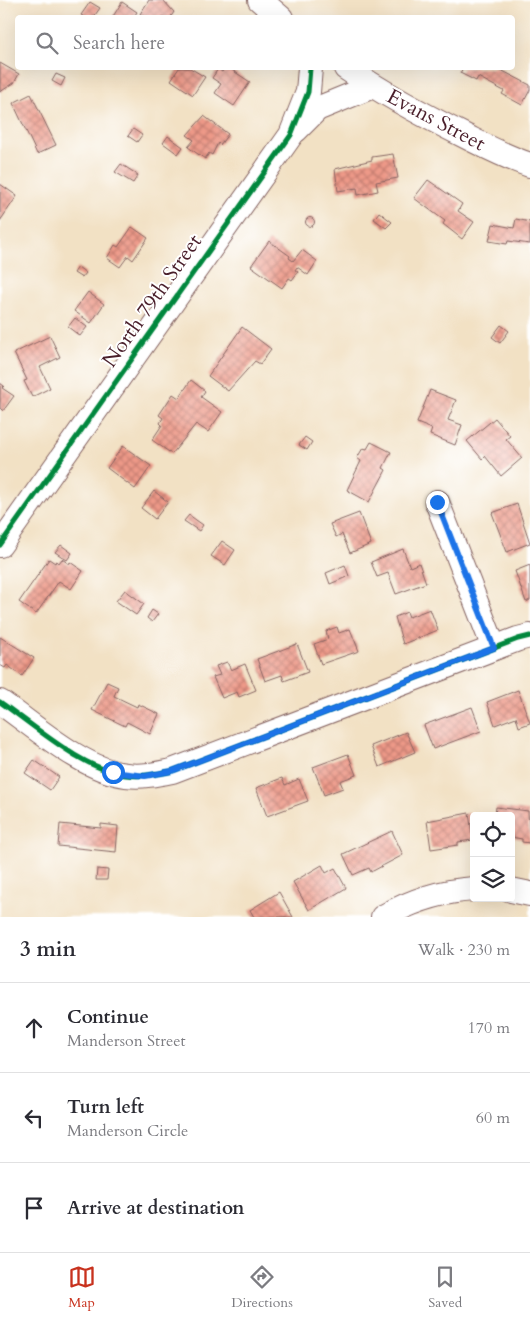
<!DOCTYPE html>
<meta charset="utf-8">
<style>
:root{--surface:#fff;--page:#f2f2f3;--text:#2b2b33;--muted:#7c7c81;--line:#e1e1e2;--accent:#c8321e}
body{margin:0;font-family:Cardo,serif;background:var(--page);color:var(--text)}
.controls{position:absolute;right:15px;bottom:15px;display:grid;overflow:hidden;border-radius:5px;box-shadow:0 5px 20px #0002}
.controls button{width:45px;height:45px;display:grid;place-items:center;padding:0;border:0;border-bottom:1px solid var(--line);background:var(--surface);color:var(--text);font:25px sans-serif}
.stop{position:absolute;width:15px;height:15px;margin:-11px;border:4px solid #1a73e8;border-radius:50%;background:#fff}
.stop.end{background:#1a73e8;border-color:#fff;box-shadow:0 1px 5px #0008}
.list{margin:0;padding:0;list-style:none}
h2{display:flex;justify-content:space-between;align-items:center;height:65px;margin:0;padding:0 20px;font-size:21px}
h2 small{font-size:16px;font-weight:400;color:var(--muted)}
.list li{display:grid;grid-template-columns:32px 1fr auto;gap:15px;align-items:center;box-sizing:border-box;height:90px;padding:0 20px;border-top:1px solid var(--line)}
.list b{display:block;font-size:19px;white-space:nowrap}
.list p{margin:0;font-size:16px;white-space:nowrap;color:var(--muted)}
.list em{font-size:16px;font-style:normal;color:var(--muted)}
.icon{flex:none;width:28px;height:28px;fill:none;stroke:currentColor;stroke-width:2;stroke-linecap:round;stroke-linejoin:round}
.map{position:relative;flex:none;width:530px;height:917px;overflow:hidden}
.search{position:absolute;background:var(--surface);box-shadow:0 5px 20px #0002;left:15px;right:15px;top:15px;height:55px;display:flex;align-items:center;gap:12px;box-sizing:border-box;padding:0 18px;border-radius:5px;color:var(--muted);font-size:19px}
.sheet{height:335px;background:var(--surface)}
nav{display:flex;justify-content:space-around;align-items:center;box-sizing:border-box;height:70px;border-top:1px solid var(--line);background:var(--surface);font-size:14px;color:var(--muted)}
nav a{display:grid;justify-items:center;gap:2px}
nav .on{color:var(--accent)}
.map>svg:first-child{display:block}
</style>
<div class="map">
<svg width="530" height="917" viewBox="0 0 530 917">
<defs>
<pattern id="building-cross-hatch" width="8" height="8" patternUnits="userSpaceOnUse" patternTransform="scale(1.25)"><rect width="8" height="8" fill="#ed9988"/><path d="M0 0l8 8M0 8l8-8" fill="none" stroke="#c27c6f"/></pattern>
</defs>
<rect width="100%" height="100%" fill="#fff"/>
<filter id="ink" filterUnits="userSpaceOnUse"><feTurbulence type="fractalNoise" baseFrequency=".02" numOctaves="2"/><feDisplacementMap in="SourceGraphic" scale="10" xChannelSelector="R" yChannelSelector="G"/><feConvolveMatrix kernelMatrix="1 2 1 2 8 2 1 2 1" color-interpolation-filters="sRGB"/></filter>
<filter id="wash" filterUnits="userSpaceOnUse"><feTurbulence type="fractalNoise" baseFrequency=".0096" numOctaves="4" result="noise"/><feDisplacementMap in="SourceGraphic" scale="20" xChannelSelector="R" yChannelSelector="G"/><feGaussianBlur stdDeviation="1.12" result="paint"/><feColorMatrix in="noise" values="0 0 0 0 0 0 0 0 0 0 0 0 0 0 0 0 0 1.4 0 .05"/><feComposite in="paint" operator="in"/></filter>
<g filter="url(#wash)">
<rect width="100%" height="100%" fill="#f2e1c4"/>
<g id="blocks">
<g fill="url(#building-cross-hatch)">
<path d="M149,0H163L174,12L170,18H146L140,14Z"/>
<path d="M90,2L100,8L93,18H86L81,15Z"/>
<path d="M122,2L137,12L133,18H112Z"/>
<path d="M0,63L19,74L14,83L0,92Z"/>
<path d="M179,68H190L205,77L193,95L171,80Z"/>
<path d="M225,68H229L250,82L234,106L215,93L221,84L212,78L218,69L222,72Z"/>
<path d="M463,68H497L530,85V90L522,105L502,94L504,91L478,77L476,81L460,73Z"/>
<path d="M56,74L65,78L61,86L52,81Z"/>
<path d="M31,94L56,145L37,154L13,103Z"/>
<path d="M204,116L228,134L220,145L218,143L212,155L209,153L205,159L188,147L194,140L187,135Z"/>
<path d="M133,129L142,135L137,142L128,136Z"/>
<path d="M168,136L183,147L178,154L163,143Z"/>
<path d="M393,154L398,178L376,182L378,191L358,195L357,188L338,191L335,169L372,160V157Z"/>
<path d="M121,164L138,175L133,183L115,172Z"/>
<path d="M428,180L462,204L458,211L474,222L462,239L443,224L445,221L414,198Z"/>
<path d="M0,184L17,196L0,221Z"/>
<path d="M379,212L392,222L386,228L374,219Z"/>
<circle cx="310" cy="222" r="4.5"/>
<path d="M516,219L530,222V244L508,241L507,244L489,241L493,224L514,228Z"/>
<path d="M132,227L148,238L133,260L128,256L120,267L107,258L115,245L118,247Z"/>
<path d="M269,241L290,256L289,258L293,261L302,250L317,261L308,275L297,267L295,270L298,272L292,280L289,278L282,288L251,266Z"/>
<path d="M78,267L86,273L82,278L74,273Z"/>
<path d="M88,292L104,304L91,323L74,311Z"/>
<path d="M75,318L87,327L80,336L68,327Z"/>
<path d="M501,325L509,331L500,343L492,337Z"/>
<path d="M242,327L271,349L260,364L255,361L228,391L208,376Z"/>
<path d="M50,336L60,357L40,367L50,388L32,397L24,381L27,380L14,353Z"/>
<path d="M191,380L205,391L201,397L222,412L208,432L196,424L172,454L152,440L162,425L160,423L163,418L159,415L173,394L179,398Z"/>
<path d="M0,383L4,386L2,388L14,396L3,411L0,408Z"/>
<path d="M430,390L456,400L448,420L462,425L455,445L430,435L432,429L417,423Z"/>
<path d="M495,418L510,436L506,439L522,458L501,476L485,456L482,459L467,441Z"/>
<path d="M305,437L312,442L307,450L299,445Z"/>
<path d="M371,442L391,452L383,468L386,470L369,502L347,490L361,461L357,458L363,448L367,449Z"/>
<path d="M123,446L151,466L135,489L107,468Z"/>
<path d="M154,491L168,502L155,519L141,508Z"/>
<path d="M517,504L530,543L507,552L492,513Z"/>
<path d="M359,513L371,544L350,553L342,534L336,537L330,524Z"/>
<path d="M189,515L203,525L199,531L184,521Z"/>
<path d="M222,541L235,550L225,565L211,556Z"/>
<path d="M61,545L72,553L67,560L55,552Z"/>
<path d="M403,549L410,567L419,563L426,583L396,594L388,573L377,577L371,562Z"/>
<path d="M49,559L55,563L56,561L59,563L62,559L69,564L70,562L83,571L71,589L59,581L36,614L19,602Z"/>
<path d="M345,565L349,576L330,584L326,573Z"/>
<path d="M530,565V600L526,602L515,571Z"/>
<path d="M125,590L144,604L136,615L116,601Z"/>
<path d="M430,609L438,630L403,644L395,617L407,612L409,617Z"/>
<path d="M152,610L158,614L152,622L147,618Z"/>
<path d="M337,627L339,633L350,629L359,651L321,664L314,644L328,639L326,631Z"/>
<path d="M0,637L34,658L22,676L7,665L5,668L0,665Z"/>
<path d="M297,644L308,672L284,681L282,675L265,681L257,659Z"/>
<path d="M227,662L231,670L245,664L256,690L239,697L237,692L222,698L213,677L220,675L216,666Z"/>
<path d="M107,682L118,687L114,696L137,707L138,704L159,714L150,734L127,722L125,726L92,710Z"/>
<path d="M518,690L530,723L519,727L516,717L495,725L487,702Z"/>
<path d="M472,707L481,731L433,749L424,725Z"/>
<path d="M406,732L415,752L379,767L371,746Z"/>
<path d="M348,754L356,775L340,781L343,788L324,795L313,767Z"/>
<path d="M34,760L59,777L50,790L25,773Z"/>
<path d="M282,778L285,785L299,779L308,801L267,816L256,788Z"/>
<path d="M496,807L528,811L530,843L522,842V839L511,837V816H495Z"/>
<path d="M469,813L473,840L458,842V845L431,849L427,821Z"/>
<path d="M60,824L101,828V824L118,826L116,852L58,846Z"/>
<path d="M392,831L403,855L371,872L369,868L353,875L343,854Z"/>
<path d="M322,865L326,873L335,868L346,888L309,910L293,882Z"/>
<path d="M97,869L108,870L107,880H96Z"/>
<path d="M279,892L293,917H254L250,910Z"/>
</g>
</g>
</g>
<g filter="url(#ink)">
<use href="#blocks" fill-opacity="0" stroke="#856361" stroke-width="1"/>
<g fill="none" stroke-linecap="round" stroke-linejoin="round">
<defs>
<g id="minor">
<path d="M260,0L281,18"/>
<path d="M346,68C384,94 425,116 467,137C487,147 508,158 530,165"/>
<path d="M296,130L317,109L373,86"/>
<path d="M437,502L494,648"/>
<path d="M0,545L291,135L308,92L310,68"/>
<path d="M0,702C35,726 83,770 126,775C142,777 157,774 172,771L518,639L530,636"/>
<path d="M511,890L530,894"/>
<path d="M383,917C411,901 442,891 474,889"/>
</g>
</defs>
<use href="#minor" stroke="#856361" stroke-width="26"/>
<use href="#minor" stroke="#fff" stroke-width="24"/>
<defs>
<g id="cycleway">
<path d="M0,545L291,135L308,92L310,68"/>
<path d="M0,702C35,726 83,770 126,775C142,777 157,774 172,771L518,639L530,636"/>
</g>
</defs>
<use href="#cycleway" stroke="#fff" stroke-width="8"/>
<use href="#cycleway" stroke="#00873e" stroke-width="5"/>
</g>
</g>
<g fill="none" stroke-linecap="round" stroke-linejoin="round" filter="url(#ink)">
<path stroke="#1a73e8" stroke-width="6" d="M113,772L145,776L172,771L494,648L437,502"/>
</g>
<g text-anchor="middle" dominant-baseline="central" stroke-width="4" stroke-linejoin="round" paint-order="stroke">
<g font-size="21" fill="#4a1f2b" stroke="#fff">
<text transform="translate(436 120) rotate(28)">Evans Street</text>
<text transform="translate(152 301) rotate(-55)">North 79th Street</text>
</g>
</g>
</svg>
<div class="controls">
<button><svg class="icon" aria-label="locate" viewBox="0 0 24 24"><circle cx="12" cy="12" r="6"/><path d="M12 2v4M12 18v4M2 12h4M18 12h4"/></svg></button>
<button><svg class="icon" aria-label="layers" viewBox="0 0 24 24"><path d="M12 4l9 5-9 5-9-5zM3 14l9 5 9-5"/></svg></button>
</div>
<div class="stop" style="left:113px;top:772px"></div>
<div class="stop end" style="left:437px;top:502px"></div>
<div class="search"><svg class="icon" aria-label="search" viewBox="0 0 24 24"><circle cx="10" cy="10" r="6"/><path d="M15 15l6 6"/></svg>Search here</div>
</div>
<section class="sheet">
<h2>3 min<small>Walk · 230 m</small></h2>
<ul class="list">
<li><svg class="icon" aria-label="ahead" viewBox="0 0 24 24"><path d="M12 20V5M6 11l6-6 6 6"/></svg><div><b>Continue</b><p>Manderson Street</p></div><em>170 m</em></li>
<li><svg class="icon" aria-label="left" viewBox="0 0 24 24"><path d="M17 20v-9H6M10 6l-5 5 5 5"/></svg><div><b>Turn left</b><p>Manderson Circle</p></div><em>60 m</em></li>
<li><svg class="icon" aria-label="arrive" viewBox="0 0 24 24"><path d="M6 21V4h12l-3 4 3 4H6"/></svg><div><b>Arrive at destination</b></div></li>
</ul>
</section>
<nav>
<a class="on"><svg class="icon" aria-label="map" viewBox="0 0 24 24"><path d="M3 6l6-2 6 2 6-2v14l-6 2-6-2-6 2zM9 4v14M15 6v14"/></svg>Map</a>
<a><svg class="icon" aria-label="directions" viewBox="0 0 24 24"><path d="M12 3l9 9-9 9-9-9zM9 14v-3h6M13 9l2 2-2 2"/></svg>Directions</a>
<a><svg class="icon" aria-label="saved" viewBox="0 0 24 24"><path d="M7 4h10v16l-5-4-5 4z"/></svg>Saved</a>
</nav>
